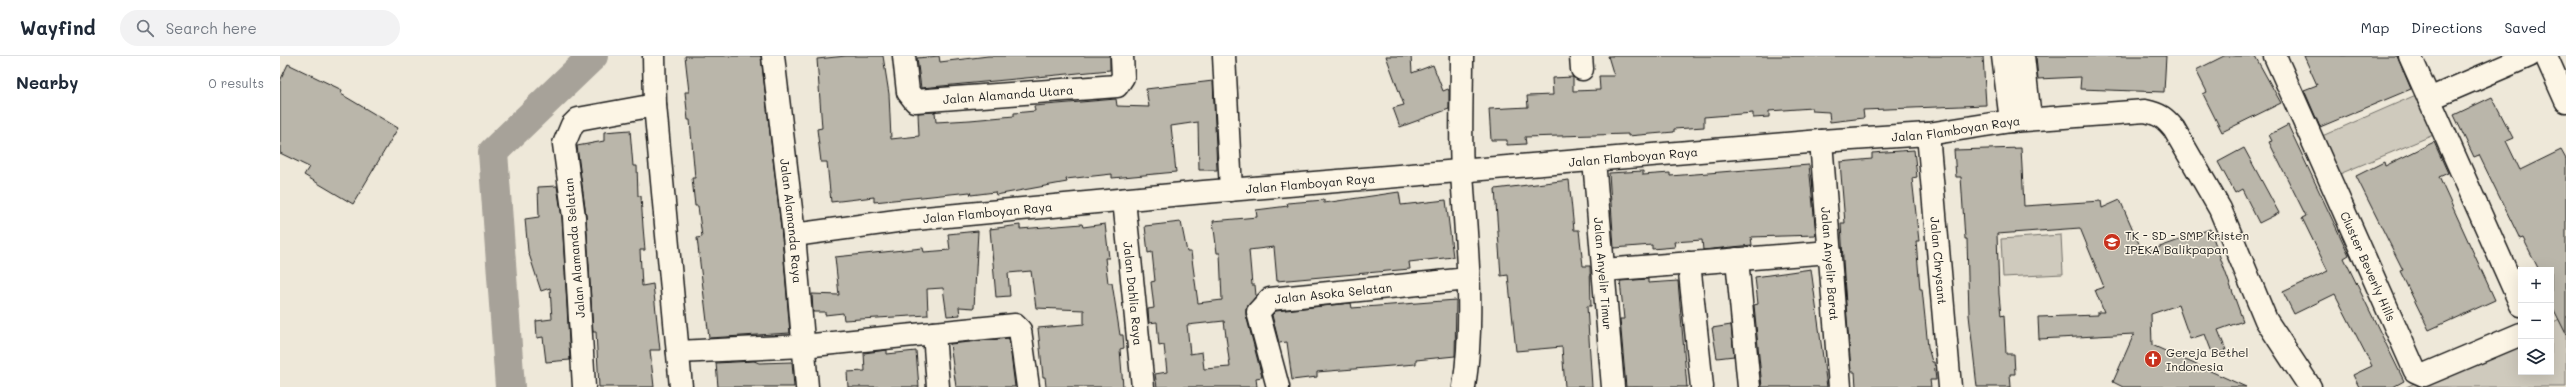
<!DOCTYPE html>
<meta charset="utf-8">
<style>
:root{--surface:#fff;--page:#f2f2f3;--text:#1f2937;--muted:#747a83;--line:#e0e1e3}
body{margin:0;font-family:Mali,sans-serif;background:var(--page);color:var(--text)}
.controls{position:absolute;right:12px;bottom:12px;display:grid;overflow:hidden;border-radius:0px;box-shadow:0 4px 16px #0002}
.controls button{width:36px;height:36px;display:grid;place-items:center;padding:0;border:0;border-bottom:1px solid var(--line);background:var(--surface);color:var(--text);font:20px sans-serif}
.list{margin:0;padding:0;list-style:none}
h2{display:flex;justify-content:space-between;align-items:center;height:52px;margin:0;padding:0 16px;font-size:17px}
h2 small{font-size:13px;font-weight:400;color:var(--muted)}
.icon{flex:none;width:22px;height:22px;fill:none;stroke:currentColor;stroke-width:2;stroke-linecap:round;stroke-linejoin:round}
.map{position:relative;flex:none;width:2286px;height:331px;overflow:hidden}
header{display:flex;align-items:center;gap:24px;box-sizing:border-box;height:56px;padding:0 20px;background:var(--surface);border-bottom:1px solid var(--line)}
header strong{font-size:19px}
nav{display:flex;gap:22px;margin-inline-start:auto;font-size:14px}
.search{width:280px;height:36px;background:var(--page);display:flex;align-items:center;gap:10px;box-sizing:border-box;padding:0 14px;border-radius:22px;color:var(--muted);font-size:15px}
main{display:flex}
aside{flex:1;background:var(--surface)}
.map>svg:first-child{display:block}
</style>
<header>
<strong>Wayfind</strong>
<div class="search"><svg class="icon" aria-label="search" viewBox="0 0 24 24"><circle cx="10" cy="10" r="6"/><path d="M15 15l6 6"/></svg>Search here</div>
<nav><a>Map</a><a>Directions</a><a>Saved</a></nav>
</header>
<main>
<aside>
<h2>Nearby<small>0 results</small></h2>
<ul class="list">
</ul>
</aside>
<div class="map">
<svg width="2286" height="331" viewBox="0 0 2286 331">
<rect width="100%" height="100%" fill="#eee8d9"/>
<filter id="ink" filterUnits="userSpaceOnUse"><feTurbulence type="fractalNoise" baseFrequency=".025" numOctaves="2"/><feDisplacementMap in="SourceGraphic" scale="8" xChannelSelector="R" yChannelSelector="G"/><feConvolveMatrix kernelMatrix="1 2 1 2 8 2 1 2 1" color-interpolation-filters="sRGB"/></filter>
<g filter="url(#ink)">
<g fill="#cfcabd" stroke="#76736c">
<path d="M2145,35L2163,75L2050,122L2033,84Z"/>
<path d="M1781,179L1783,218L1723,221L1721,183Z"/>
<path d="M2286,260V331H2126L2241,280V316H2271V267Z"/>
</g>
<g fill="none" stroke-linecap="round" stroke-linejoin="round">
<path stroke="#a7a299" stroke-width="30" d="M230,331L213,96L313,0"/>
</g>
<g fill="#bab6aa" stroke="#1c1c1c" fill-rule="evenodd">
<path d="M405,0H481L502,180L510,277L429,282L417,182L422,181L418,150H415L412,122H415L410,64H408L405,36H409Z"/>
<path d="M566,0H603L609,38L611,83L639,80L638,57L655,56L656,66L690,64L734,60V57L755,55L754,50L836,43L837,50L869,51L866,33L933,25L937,114H919L918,66L891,70L896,116L832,122V118L786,123L787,126L716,139L715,136L691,139L690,136L594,146V141L551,146L547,106H541L537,73L542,72L537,3Z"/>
<path d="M659,0L660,6L708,0H830V14L641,32L637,2Z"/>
<path d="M1106,0H1131L1132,17L1153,9L1163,35L1168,33L1169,35V53L1120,71L1113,52L1124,49Z"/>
<path d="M1328,0H1703L1706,49L1583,54L1584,62L1550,66L1549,56L1532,55V52L1489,55V61L1473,62V57L1424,61V71L1394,73V76L1348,80V78L1245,81L1246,88L1227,89V84H1211L1209,53L1248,51L1247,40L1273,39L1272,22L1293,21V35L1320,34L1319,20H1334Z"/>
<path d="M1756,0H1886L1884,36L1800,33L1801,21L1758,23Z"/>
<path d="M1944,0H1975L2001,47L1942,76L1923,38L1927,36L1916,14Z"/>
<path d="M2024,0H2117L2131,33L2040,71L2024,34L2037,29Z"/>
<path d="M8,8L62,34L61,38L118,72L73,148L24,119L29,111L0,97V25Z"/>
<path d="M2212,41L2233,82L2226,85L2240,114L2281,94L2286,103V278L2271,248V214H2259L2243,182L2240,183L2199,99L2194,101L2174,59Z"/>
<path d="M2008,69L2069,199L2064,202L2124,325L2113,331H2079L2073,319L2092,310L2055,238L2014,258L2003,236L2048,215L2022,162L2026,160L1989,86L1992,85L1989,79Z"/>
<path d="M350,74L353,110H357L358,140H361L363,171L365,194H360L362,230L373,228L380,294H370L374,331H319L316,276H313L306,160L297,90L324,85V76Z"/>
<path d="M2154,86L2168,117L2159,121L2215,244L2149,274L2120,215L2123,214L2076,120L2104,106L2105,110Z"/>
<path d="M1741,92L1744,150L1821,145L1822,152L1840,144L1863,197L1930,173L1963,265L1938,274L1946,294L1933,299L1925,278L1910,283L1898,249L1871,258L1872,289L1966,331H1843L1833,326L1854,278L1759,283L1758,261L1818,259V256H1824L1815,234L1824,231L1800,172L1717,178L1719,238L1721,260L1724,259L1726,298H1734L1735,318H1730L1731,331H1697L1689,259L1687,183H1685L1681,121H1676L1674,94Z"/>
<path d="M1964,92L1999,157L1979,167L1962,133L1955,137L1938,106Z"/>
<path d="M1634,94L1637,121L1632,122L1639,185H1636L1640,233H1642L1648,291L1652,306H1654L1656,324H1650L1651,331H1576L1575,316H1571L1564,221L1561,167H1565L1560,106L1592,103V97Z"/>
<path d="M1529,109L1536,179L1471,181L1472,189L1423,194L1422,184L1394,186L1395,191L1372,193V189L1334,192L1329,117L1363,115V119L1390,117V120Z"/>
<path d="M1289,124L1294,174H1299L1303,210H1310L1311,250H1307L1312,331H1285L1282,291L1236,295L1228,219L1221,220L1215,133Z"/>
<path d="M277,130L282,162L290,304L266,306L263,281L257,282L256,265L272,263L270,232L261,235L248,195L245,163L259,161L258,131Z"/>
<path d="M1119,136L1121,149L1166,144L1173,201L1129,206L1130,213L997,225L994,191L969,194L972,229H975L976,240L966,253V259L982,321L976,322L977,331H877L875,318L887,316L884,289L879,290L877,266L869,267L868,253L874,252L871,226L875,225L872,196L868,197L865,170L901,166L907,196H911L918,247L942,244L940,197H937L933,165L977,161L976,154L1008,150L1007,147L1044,144V147ZM944,265L950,311L924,313L922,296L910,298L907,269Z"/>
<path d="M802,168L803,171L825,168L829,202H825L828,227H832L840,279H843L844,292L840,293L843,331H766L765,321H763L758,272L804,268V254L756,252L751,215L728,217L730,240L716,241L710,173L740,169V173Z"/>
<path d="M698,175L694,252L679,251L680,259L667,260L663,232L647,233L648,259L564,264L563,257L545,259V256H533L532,238L559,239L555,201L643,192L644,196L670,194L668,178Z"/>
<path d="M1531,213L1547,331H1482L1474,249L1478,248L1475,221Z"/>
<path d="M1368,223V227L1398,225L1407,331H1346L1340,263H1344L1340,225Z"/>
<path d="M1176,244L1175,300L1136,304V308L1037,316V321L1012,324L1007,286L999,287L992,259L996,255L1071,247L1072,252Z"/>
<path d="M1451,269L1454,300L1437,302L1432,272Z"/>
<path d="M729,282L735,331H676L670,288Z"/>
<path d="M607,294V298L636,295L639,331H568L567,316L585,315L584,297Z"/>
<path d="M474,305L479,307L512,306L514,331H438L436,307Z"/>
</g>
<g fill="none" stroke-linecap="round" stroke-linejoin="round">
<defs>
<g id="minor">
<path d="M374,0L375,49L401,331"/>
<path id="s1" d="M493,0L514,179L527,331"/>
<path id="s2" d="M624,0L628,36L635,45L837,30L843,21L842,0"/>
<path d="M944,0L951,134"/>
<path d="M1182,0C1182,38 1180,77 1182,116C1186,187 1195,260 1184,331"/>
<path d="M1301,0L1302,13"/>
<path d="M1723,0L1731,65"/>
<path d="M1743,0L1750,63"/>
<path id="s3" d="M1995,0L2135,315L2144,319L2241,278"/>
<path d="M2130,0L2241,249"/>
<path d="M2266,0L2286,45"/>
<path d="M2149,43L2249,0"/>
<path id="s4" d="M1648,78L1670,331"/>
<path id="s5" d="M1541,85L1560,331"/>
<path id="s6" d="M1314,104L1333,331"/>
<path id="s7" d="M844,144L863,331"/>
<path id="s8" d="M514,179L624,164L924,136L1541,85L1648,78L1731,65L1865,55C1880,58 1885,62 1894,73L1940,153L1986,264L2030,331"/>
<path d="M1457,203L1469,331"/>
<path d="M1409,207L1422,331"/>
<path d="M1324,214L1550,196"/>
<path d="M654,277L658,331"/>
<path d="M398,296L523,290L735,269L740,274L748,331"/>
<path d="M304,331L294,161L284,88L292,69L298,63L375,49"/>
<path id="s9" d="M998,331L978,256L990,243L1188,223"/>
</g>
</defs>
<use href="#minor" stroke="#1c1c1c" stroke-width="25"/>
<use href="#minor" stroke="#fcf5e5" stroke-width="22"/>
</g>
</g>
<defs>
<symbol id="school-disc" viewBox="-11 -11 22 22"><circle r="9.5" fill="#c8321e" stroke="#fcf5e5"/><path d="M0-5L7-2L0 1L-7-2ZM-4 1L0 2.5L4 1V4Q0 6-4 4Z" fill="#fff"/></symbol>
<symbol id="church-disc" viewBox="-11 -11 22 22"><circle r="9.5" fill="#c8321e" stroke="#fcf5e5"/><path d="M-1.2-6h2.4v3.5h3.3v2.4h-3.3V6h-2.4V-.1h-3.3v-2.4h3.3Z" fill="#fff"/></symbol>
</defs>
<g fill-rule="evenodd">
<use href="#school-disc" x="1822" y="176" width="20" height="20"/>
<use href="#church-disc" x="1863" y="293" width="20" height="20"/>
</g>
<g text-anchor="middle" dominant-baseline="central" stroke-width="3" stroke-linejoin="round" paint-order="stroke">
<g font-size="12" fill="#1c1c1c" stroke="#fcf5e5">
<text stroke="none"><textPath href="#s2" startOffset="141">Jalan Alamanda Utara</textPath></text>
<text stroke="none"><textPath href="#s8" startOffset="1167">Jalan Flamboyan Raya</textPath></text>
<text stroke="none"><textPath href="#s8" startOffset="843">Jalan Flamboyan Raya</textPath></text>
<text stroke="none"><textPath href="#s8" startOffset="519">Jalan Flamboyan Raya</textPath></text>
<text stroke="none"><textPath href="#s8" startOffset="195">Jalan Flamboyan Raya</textPath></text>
<text stroke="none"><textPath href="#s1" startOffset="166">Jalan Alamanda Raya</textPath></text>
<text transform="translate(294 192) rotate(-95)">Jalan Alamanda Selatan</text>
<text stroke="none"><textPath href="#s4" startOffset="127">Jalan Chrysant</textPath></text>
<text stroke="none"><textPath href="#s5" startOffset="123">Jalan Anyelir Barat</textPath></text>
<text stroke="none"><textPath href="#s3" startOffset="230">Cluster Beverly Hills</textPath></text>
<text stroke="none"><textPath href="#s6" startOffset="114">Jalan Anyelir Timur</textPath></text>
<text stroke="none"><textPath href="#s7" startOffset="94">Jalan Dahlia Raya</textPath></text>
<text stroke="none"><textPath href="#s9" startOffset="159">Jalan Asoka Selatan</textPath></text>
</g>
<g font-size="12" fill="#1c1c1c" stroke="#fcf5e5" text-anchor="start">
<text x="1845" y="179">TK - SD - SMP Kristen<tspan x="1845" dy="14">IPEKA Balikpapan</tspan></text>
<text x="1886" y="296">Gereja Bethel<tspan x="1886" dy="14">Indonesia</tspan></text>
</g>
</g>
</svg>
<div class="controls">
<button>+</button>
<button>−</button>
<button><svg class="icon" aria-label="layers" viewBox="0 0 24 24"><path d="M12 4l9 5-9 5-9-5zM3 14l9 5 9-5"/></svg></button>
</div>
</div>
</main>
